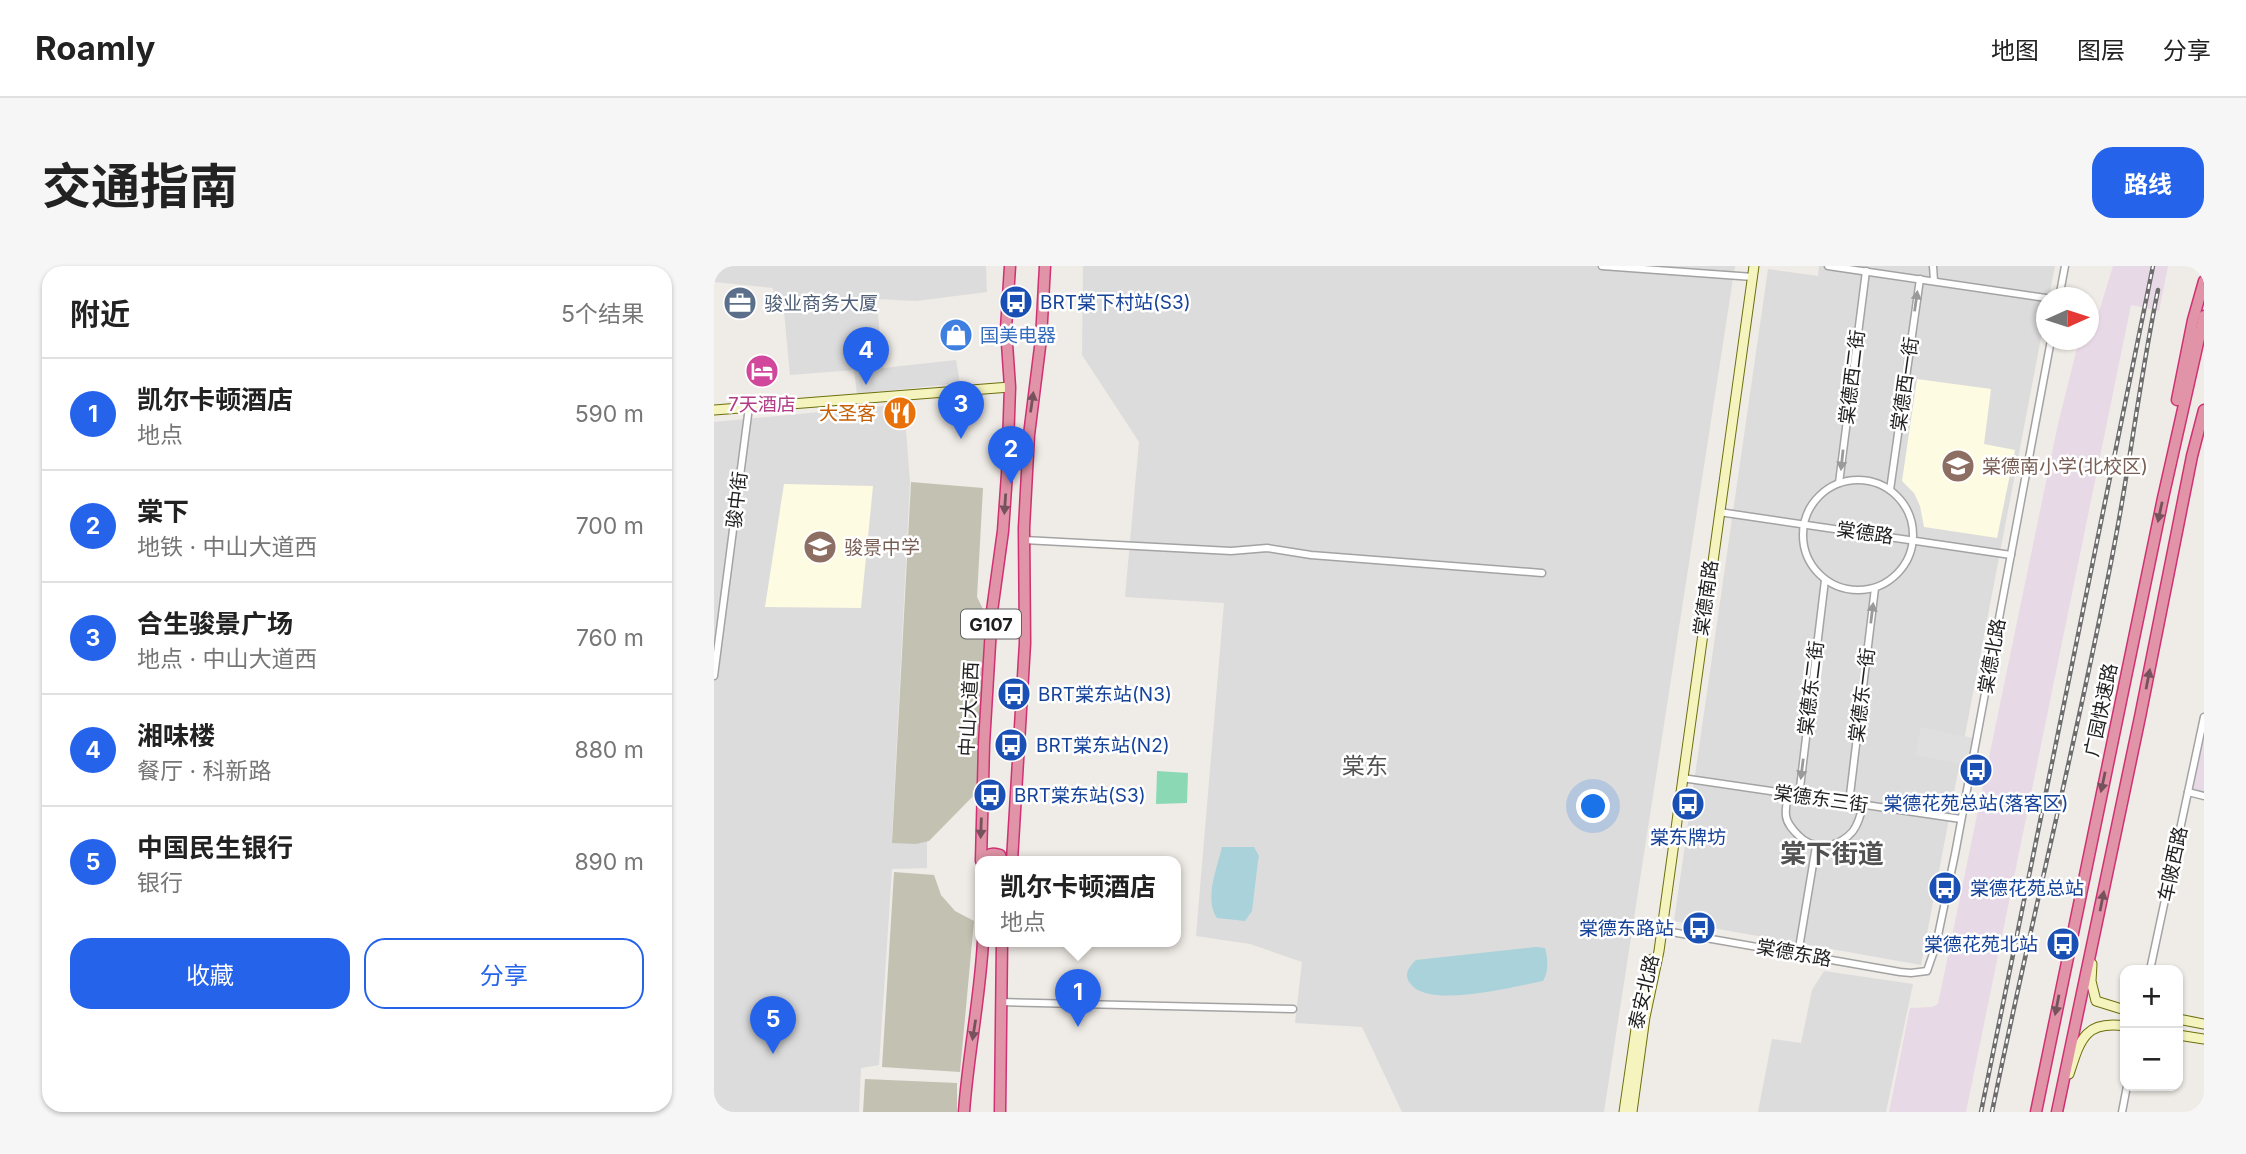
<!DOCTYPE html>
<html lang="zh">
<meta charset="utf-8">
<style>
:root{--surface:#fff;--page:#f6f6f6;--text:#222;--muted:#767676;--line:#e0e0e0;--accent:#2563eb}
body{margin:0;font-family:Inter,"Noto Sans SC",sans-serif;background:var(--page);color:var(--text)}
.controls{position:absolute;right:21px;bottom:21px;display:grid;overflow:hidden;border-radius:14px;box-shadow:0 2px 5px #0004}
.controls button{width:63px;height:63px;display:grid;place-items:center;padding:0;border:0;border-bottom:2px solid var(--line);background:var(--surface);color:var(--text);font:35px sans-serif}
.compass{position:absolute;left:1322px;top:21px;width:63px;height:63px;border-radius:50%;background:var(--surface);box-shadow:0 2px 5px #0004;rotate:87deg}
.you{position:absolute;left:880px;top:541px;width:24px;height:24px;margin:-18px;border:5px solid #fff;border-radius:50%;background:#1a73e8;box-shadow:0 0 0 10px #1a73e833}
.badge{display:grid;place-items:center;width:46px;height:46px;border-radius:50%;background:var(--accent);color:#fff;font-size:23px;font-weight:700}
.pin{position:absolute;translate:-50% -58px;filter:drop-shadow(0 2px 4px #0008)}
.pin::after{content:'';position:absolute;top:37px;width:24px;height:21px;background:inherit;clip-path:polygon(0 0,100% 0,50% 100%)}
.popup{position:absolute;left:261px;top:590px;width:206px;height:91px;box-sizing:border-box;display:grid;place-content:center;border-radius:14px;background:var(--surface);filter:drop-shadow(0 2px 5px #0005);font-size:23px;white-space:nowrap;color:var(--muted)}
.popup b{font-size:26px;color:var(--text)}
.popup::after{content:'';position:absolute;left:50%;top:100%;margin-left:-14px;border:14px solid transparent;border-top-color:var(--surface)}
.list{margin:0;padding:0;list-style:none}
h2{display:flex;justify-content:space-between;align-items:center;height:91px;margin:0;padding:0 28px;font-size:30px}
h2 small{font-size:23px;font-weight:400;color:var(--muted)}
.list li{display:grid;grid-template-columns:46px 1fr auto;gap:21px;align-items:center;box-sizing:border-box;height:112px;padding:0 28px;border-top:2px solid var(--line)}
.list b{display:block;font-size:26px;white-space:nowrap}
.list p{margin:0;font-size:23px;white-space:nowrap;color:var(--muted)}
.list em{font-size:23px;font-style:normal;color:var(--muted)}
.actions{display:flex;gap:14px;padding:21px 28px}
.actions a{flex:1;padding:16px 0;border:2px solid var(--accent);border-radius:21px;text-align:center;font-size:24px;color:var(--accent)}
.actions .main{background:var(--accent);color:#fff}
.map{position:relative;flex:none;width:1490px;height:846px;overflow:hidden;border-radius:21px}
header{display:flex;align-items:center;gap:42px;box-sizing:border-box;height:98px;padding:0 35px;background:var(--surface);border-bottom:2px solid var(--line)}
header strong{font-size:33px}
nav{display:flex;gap:38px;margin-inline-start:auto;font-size:24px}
.intro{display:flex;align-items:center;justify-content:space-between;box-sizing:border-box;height:168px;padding:0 42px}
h1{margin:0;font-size:49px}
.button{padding:18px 32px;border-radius:21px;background:var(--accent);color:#fff;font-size:24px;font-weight:700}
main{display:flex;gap:42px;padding:0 42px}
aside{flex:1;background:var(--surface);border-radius:21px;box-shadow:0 2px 5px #0004}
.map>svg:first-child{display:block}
</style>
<header>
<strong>Roamly</strong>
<nav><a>地图</a><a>图层</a><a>分享</a></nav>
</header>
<div class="intro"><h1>交通指南</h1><a class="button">路线</a></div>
<main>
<aside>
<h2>附近<small>5个结果</small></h2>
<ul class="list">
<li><span class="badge">1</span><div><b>凯尔卡顿酒店</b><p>地点</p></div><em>590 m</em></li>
<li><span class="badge">2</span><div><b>棠下</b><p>地铁 · 中山大道西</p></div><em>700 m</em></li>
<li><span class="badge">3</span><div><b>合生骏景广场</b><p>地点 · 中山大道西</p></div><em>760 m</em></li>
<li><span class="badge">4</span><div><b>湘味楼</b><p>餐厅 · 科新路</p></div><em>880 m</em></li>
<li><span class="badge">5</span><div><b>中国民生银行</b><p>银行</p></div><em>890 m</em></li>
</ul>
<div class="actions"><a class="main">收藏</a><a>分享</a></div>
</aside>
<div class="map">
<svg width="1490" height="846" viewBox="0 0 1490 846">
<rect width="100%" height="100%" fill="#efebe6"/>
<g fill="#dddcdc">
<path d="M0,0H272L273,26L202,35L163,33L61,41L59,22L0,16Z"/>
<path d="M369,0H1021L890,846H688L648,761L581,757L588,696L536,678L482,670L510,337L411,331L425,176L368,89Z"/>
<path d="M1105,0H1341L1335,31L1332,32V46L1207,699L960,655L1054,3L1104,10Z"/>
<path d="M163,39L169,102L242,94L246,117L143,128L140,104L76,109L70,45Z"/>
<path d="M190,138L196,216L178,571L213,573V602L178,603L165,799L147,802L145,846H0V156Z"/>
<path d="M1110,705L1199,718L1172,846H1044L1058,773L1087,777L1098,724Z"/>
</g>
<g fill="#e8d9e6">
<path d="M1399,0H1454L1445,45L1417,39L1252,846H1175L1196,742L1218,741L1224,738L1344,158L1365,74H1374L1375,59L1383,52Z"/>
<path d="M1490,471V525L1478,523Z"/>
</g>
<g fill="#fdfbe1">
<path d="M1203,113L1277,123L1270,178L1301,184L1283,272L1210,261L1206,240L1200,227L1188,215Z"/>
<path d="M70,218L159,220L147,342L51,341Z"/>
</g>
<g fill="#c3c2b2">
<path d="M197,216L269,222L263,331L271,347L264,525L215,575L202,578L178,577Z"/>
<path d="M180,606L220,609L227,629L241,645L260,655L246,806L168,801Z"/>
<path d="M151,813L243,817V846H149Z"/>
</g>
<path fill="#8ad9b4" d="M443,505L474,507L473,537L442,538Z"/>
<path fill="#dfdfdf" d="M1207,461L1259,472L1253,499L1201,489Z"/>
<g fill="#aad2da">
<path d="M508,581H540L545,590L544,595L538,645L531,655L503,652C490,632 503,603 508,581Z"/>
<path d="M822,681L831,682C834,693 835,705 829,715C801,720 713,744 696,717C689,708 695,701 702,694Z"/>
</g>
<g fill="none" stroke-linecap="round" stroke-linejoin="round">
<defs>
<g id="street">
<path d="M888,0L1039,11"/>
<path d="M1114,0L1332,32"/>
<path d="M1219,0L1220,15"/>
<path d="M1345,32L1351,0"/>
<circle cx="1144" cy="269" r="55"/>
<path d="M1125,217L1152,5"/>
<path d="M1176,224L1206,13"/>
<path d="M1005,246L1297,289"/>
<path d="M310,274L517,285L553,282L597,289L828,307"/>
<path d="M0,410L35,141"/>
<path d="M968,512L1247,553"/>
<path d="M1474,526L1490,530"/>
<path d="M1074,528C1073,535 1071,543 1072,550C1073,558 1079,564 1084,569C1099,585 1125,582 1139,565C1144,558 1147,548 1149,539"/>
<path d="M1085,530L1111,314"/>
<path d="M1135,537L1161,322"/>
<path d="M946,664L1186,706L1197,707L1213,705L1222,679L1241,588L1337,74"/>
<path d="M1084,688L1102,580"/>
<path d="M1436,704L1490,451"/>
<path d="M286,736L579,743"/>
<path d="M1408,846L1413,820"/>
</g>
<g id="secondary">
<path d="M0,144L296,121"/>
<path d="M1378,698L1377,715L1382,735L1411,744"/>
<path d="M1464,753L1490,758"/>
<path d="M1464,769L1490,773"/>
<path d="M1355,808C1366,775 1370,754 1411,760"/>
<path d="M910,846L924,749L938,693"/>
<path d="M918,846L931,751L945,685L1040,0"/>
</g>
<g id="highway">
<path d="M1463,134L1479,54L1490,15"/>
<path d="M267,595L270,478L278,345L289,265L293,208L296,121L292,63L296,0"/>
<path d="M269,595C273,588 278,586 286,589L288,595"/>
<path d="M298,595L311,377L310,262L315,169L327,73L331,0"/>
<path d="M250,846C254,789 266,733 269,675"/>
<path d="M286,846L288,675"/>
<path d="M1322,846L1449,232L1490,50"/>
<path d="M1343,846L1426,451L1478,190L1490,144"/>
</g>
</defs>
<use href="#street" stroke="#a3a3a3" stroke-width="9"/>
<use href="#secondary" stroke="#6c700d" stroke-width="11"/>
<use href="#highway" stroke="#cf3173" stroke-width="13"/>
<use href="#street" stroke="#fff" stroke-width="6"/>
<use href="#secondary" stroke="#f5f4be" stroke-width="9"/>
<use href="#highway" stroke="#e193a7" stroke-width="10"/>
<defs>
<g id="rail">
<path d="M1267,846L1439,0"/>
<path d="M1278,846C1316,659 1363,473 1399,286C1416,199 1426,111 1444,24"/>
</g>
</defs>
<use href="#rail" stroke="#6d6d6d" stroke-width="4.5"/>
<use href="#rail" stroke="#fff" stroke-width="2" stroke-dasharray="5" stroke-linecap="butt"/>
</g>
<defs><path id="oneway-solid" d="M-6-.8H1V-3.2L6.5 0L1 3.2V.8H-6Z" transform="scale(1.75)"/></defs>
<g fill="#9a9a9a">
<use href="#oneway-solid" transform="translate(1202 35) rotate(-82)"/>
<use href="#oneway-solid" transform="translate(1128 194) rotate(96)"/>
<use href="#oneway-solid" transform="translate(1158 347) rotate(-83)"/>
<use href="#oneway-solid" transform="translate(1088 503) rotate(97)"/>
</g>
<g fill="#76535c">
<use href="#oneway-solid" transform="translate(318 136) rotate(-82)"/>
<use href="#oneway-solid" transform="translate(291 238) rotate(94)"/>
<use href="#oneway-solid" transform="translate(1446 246) rotate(102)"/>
<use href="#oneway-solid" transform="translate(1434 413) rotate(-79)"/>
<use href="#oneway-solid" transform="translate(1389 516) rotate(102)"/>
<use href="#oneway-solid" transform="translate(267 562) rotate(92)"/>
<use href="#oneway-solid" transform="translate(1388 635) rotate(-79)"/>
<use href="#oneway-solid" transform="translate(1343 739) rotate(101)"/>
<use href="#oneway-solid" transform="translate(260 764) rotate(99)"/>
</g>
<defs>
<symbol id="bus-disc" viewBox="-11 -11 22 22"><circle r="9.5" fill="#1a4fb4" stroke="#fff"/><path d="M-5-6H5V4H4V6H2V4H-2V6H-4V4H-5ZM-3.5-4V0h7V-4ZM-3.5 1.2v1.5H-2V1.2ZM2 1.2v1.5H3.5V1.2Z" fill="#fff"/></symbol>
<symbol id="office-disc" viewBox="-11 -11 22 22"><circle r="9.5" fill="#5c6f8a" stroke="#fff"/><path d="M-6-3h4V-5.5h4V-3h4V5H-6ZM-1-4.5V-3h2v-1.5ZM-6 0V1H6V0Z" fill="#fff"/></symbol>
<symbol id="shop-disc" viewBox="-11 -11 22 22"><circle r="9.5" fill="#3f7fe0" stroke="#fff"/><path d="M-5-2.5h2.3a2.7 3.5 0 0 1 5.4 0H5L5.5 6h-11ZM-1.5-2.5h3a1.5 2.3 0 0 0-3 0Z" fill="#fff"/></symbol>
<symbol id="hotel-disc" viewBox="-11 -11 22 22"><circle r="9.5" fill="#d1479c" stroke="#fff"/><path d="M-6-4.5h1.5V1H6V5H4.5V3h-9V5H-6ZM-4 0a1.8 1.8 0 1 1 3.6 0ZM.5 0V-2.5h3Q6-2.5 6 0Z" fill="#fff"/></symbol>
<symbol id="restaurant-disc" viewBox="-11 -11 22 22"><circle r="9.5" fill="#e8710a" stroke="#fff"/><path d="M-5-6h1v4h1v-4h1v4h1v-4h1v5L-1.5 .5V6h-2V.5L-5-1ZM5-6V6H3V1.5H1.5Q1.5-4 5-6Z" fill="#fff"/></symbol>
<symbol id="school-disc" viewBox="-11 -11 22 22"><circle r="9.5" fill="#8d6e63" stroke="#fff"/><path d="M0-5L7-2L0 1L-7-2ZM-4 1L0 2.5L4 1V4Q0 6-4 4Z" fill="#fff"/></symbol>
</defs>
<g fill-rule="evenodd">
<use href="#bus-disc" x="283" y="17" width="38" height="38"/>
<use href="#office-disc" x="7" y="18" width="38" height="38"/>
<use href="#shop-disc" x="223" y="50" width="38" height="38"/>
<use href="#hotel-disc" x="29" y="86" width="38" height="38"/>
<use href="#restaurant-disc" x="167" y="128" width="38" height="38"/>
<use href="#school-disc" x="1225" y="181" width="38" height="38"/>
<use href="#school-disc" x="87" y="262" width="38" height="38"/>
<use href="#bus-disc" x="281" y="409" width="38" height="38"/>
<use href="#bus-disc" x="278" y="460" width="38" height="38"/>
<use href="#bus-disc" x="1243" y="485" width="38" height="38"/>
<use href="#bus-disc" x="257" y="510" width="38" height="38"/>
<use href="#bus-disc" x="955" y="519" width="38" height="38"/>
<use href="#bus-disc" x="1212" y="603" width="38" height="38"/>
<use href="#bus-disc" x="966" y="643" width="38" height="38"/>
<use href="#bus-disc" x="1330" y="659" width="38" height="38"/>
</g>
<g text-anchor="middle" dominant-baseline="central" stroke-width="5" stroke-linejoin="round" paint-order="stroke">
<rect fill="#fff" stroke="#626262" stroke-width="2" x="247" y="343.5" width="60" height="29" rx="5"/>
<g font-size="18" font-weight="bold" fill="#1f1f1f">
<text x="277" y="358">G107</text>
</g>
<g font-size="19" fill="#164399" stroke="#fff" text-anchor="start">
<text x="326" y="36">BRT棠下村站(S3)</text>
<text x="324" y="428">BRT棠东站(N3)</text>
<text x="322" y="479">BRT棠东站(N2)</text>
<text x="300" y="529">BRT棠东站(S3)</text>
<text x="1262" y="537" text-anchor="middle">棠德花苑总站(落客区)</text>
<text x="974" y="571" text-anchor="middle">棠东牌坊</text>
<text x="1256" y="622">棠德花苑总站</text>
<text x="960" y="662" text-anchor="end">棠德东路站</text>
<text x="1324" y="678" text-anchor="end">棠德花苑北站</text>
</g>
<g font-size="19" fill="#4e5e75" stroke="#fff" text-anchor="start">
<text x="50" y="37">骏业商务大厦</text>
</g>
<g font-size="19" fill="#366cbe" stroke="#fff" text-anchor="start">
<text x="266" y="69">国美电器</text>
</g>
<g font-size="19" fill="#1f1f1f" stroke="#fff">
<text transform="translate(1138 111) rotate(-83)">棠德西二街</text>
<text transform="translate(1191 118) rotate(-82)">棠德西一街</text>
<text transform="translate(23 234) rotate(-83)">骏中街</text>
<text transform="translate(1151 267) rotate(8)">棠德路</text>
<text transform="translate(992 332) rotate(-82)">棠德南路</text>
<text transform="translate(1278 390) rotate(-80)">棠德北路</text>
<text transform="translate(1097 422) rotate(-83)">棠德东二街</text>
<text transform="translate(1148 429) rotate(-83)">棠德东一街</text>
<text transform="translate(255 443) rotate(-87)">中山大道西</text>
<text transform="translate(1387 444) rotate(-78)">广园快速路</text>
<text transform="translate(1107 533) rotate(8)">棠德东三街</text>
<text transform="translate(1459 598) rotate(-78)">车陂西路</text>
<text transform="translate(1080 687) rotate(10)">棠德东路</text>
<text transform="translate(930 726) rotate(-77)">泰安北路</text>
</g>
<g font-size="19" fill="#b23c85" stroke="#fff">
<text x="48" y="138">7天酒店</text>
</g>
<g font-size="19" fill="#c56008" stroke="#fff" text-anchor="end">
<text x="162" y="147">大圣客</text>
</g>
<g font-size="19" fill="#785e54" stroke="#fff" text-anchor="start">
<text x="1268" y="200">棠德南小学(北校区)</text>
<text x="130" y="281">骏景中学</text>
</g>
<g font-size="23" fill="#525252" stroke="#fff">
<text x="651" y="500">棠东</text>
</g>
<g font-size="26" font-weight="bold" fill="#525252" stroke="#fff">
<text x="1118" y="587">棠下街道</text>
</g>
</g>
</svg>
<div class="controls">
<button>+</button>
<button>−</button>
</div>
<svg class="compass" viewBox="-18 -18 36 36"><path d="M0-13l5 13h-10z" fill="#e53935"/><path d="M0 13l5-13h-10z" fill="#767676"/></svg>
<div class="you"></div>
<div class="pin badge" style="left:364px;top:761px">1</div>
<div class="popup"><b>凯尔卡顿酒店</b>地点</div>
<div class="pin badge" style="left:297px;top:218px">2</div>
<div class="pin badge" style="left:247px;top:173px">3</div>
<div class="pin badge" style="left:152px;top:119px">4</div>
<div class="pin badge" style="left:59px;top:788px">5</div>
</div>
</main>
